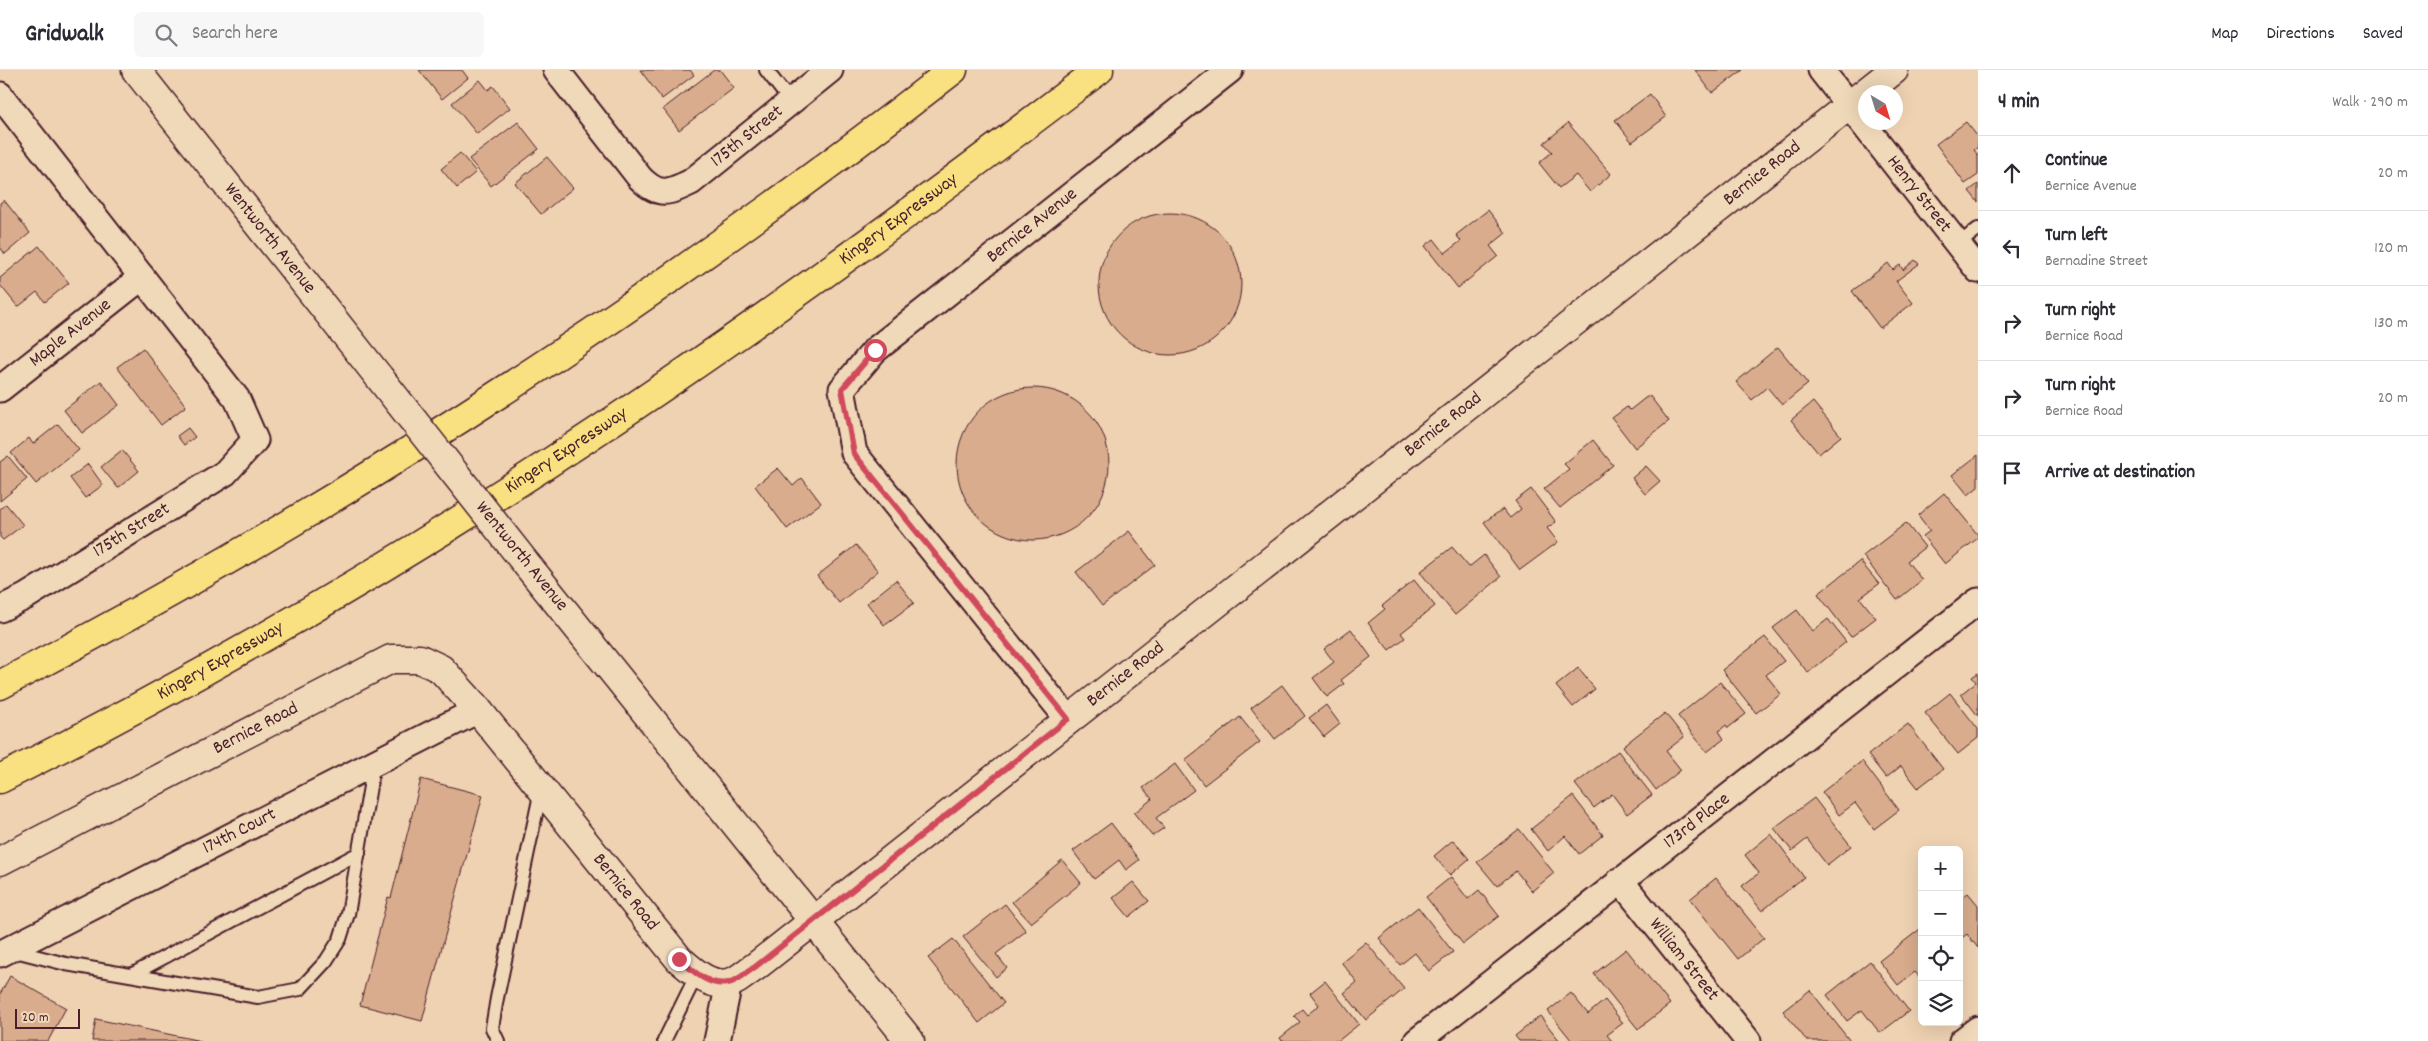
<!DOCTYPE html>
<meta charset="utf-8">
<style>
:root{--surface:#fff;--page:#f7f7f7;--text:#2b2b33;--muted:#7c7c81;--line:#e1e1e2}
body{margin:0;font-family:Dekko,sans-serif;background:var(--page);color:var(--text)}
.controls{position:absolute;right:15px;bottom:15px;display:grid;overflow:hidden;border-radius:8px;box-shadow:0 5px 20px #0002}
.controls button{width:45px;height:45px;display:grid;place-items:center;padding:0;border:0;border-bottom:1px solid var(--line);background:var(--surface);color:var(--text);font:25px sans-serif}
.compass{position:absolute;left:1858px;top:15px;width:45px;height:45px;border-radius:50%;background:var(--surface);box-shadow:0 5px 20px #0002;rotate:142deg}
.scale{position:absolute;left:15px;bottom:12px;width:65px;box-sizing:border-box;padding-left:5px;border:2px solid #4a1f2b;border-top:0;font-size:14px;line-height:18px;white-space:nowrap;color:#4a1f2b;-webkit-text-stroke:4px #f0d9b9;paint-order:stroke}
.stop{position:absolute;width:15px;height:15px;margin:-11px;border:4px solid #d1495b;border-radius:50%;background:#fff}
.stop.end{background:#d1495b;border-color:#fff;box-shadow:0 1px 5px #0008}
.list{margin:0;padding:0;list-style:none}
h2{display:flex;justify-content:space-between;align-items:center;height:65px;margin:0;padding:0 20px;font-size:21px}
h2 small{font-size:16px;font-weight:400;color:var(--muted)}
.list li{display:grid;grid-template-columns:32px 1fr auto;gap:15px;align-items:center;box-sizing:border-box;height:75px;padding:0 20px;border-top:1px solid var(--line)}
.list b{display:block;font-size:19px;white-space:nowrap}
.list p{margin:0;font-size:16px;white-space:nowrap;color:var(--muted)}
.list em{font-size:16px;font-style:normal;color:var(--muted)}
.icon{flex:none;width:28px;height:28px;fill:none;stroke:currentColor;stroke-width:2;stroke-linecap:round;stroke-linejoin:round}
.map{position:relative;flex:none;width:1978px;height:971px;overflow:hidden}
header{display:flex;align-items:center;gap:30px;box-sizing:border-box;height:70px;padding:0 25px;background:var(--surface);border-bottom:1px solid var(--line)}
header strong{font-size:24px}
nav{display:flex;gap:28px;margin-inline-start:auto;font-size:18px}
.search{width:350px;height:45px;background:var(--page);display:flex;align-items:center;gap:12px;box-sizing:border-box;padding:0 18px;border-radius:8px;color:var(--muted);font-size:19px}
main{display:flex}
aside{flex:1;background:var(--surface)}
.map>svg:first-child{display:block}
</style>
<header>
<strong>Gridwalk</strong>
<div class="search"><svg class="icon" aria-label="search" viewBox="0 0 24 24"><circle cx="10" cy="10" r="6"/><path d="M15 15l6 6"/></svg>Search here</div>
<nav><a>Map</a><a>Directions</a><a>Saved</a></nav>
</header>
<main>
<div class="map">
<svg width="1978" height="971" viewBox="0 0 1978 971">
<rect width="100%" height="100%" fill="#eed2b2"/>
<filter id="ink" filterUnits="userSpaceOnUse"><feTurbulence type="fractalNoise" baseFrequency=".02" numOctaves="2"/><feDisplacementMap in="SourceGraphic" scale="10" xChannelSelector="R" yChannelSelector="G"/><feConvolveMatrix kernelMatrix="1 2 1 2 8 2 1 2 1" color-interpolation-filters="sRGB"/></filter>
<g filter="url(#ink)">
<g fill="#d8ac8c" stroke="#4a1f2b">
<path d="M419,0H462L468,8L442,29Z"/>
<path d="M640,0H690L694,5L662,29Z"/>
<path d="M714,0H720L734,18L679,60L663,39Z"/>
<path d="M1695,0H1743L1712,23Z"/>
<path d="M480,10L488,20L493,16L510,38L477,64L452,33Z"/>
<path d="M1650,24L1666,47L1632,72L1615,50Z"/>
<path d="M518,52L539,79L491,116L469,89Z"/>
<path d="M1966,52L1978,67V77L1974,80L1978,85V105L1965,114L1936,74Z"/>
<path d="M1568,53L1611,104L1590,122L1576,105L1559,118L1539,93L1552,82L1544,73Z"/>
<path d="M460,83L476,102L457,118L441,99Z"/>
<path d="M547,87L573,118L541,144L515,113Z"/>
<path d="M1978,114V132L1969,121Z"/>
<path d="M4,130L30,163L5,184L0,177V133Z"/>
<path d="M1488,140L1506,163L1490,176L1498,186L1458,218L1425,176L1434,169L1445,183L1461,171L1456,165Z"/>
<circle cx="1170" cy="214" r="71"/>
<path d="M39,176L69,213L45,232L37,222L18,237L0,215V208Z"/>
<path d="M1915,190L1919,194L1896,211L1913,233L1880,258L1852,221L1888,193L1893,200L1900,195L1903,200Z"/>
<path d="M1778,277L1808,314L1782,335L1767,317L1752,330L1736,312Z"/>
<path d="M143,278L186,336L161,355L117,297Z"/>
<path d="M101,311L119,335L82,363L64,340Z"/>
<circle cx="1033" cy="394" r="76"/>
<path d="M1649,325L1669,351L1635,378L1612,348L1627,337L1630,340Z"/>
<path d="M1813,332L1841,366L1819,384L1791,350Z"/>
<path d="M58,354L79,380L36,414L11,383L29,368L33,374Z"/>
<path d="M188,358L195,367L184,375L177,366Z"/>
<path d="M1593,370L1613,395L1560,438L1544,419L1569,399L1564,394Z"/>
<path d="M122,380L139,401L118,418L101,397Z"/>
<path d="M1978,385V417L1968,425L1952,405Z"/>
<path d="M8,386L27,409L0,431V392Z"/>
<path d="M88,394L103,415L85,428L70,408Z"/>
<path d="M1646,396L1660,411L1645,424L1632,408Z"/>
<path d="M778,398L793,416L802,408L821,433L787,459L755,416Z"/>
<path d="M1531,419L1556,452L1547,458L1558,472L1520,500L1484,452L1503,439L1510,448L1521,439L1515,431Z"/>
<path d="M1944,423L1978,465V468L1945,494L1923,466L1930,461L1918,445Z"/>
<path d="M6,434L23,455L3,470L0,467V439Z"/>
<path d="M1906,453L1925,477L1907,491L1922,510L1897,530L1863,486Z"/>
<path d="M1129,461L1155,495L1102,536L1076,502Z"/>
<path d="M856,475L878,501L839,533L817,506Z"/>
<path d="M1452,477L1469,497L1484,485L1501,507L1455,545L1420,502Z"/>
<path d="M1860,491L1879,514L1860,528L1876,548L1851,567L1818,524Z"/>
<path d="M896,510L914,533L884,555L867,533Z"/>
<path d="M1414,510L1435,536L1401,563L1405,568L1389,580L1368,553L1385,539L1382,536Z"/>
<path d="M1797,540L1813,561L1828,549L1846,572L1808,603L1773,558Z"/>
<path d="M1351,559L1371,587L1341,610L1344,614L1327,627L1313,608L1334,592L1324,579Z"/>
<path d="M1765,567L1784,591L1766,605L1781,624L1756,643L1722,600Z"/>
<path d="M1578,598L1595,619L1573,637L1556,616Z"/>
<path d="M1978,603V646L1961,624L1976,612L1972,607Z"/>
<path d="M1720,612L1746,644L1728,658L1726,655L1719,661L1724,669L1707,682L1678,646Z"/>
<path d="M1282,615L1305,646L1275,669L1251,638Z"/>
<path d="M1950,623L1978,659V668L1958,684L1925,643Z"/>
<path d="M1326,635L1340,654L1324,667L1309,648Z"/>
<path d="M1665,643L1684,667L1666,681L1681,700L1656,720L1623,676Z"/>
<path d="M1240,647L1260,672L1204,715L1185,690Z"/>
<path d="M1908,654L1943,699L1918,718L1901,696L1886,708L1868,685Z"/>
<path d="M1618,681L1652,725L1627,744L1612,724L1594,738L1575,714Z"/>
<path d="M1862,691L1899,740L1874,759L1855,733L1839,745L1822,722Z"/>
<path d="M1175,694L1194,720L1156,748L1164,758L1152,766L1134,743L1152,729L1143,718Z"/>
<path d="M421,709L483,725L422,951L360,935L388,827L391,828Z"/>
<path d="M1573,726L1603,765L1579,784L1565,766L1548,781L1531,759Z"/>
<path d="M1814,728L1851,776L1827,795L1807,769L1792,781L1774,758Z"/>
<path d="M1111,753L1139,790L1126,800L1119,790L1094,809L1073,781Z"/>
<path d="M1519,759L1554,803L1532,821L1516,801L1497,816L1477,792Z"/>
<path d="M1771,764L1804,807L1762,841L1742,816L1759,803L1745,785Z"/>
<path d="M1453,770L1469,789L1450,805L1434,786Z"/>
<path d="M1062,790L1081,813L1031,853L1012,832Z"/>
<path d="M1451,807L1468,829L1479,820L1499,846L1463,874L1426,827Z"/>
<path d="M1716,808L1764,868L1738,889L1690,829Z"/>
<path d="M1133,812L1149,831L1129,847L1113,828Z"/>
<path d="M1968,823L1978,835V878L1967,864L1959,870V830Z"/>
<path d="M1005,834L1026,861L996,884L1007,898L996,907L963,867Z"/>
<path d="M1418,837L1453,882L1429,901L1415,883L1400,895L1379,868Z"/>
<path d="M1920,859L1922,910L1915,902L1898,915L1879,891Z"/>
<path d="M953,869L1004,933L979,953L928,888Z"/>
<path d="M1366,872L1404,919L1366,950L1344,923L1357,912L1341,892Z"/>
<path d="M1626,879L1670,934L1638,959L1594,904Z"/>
<path d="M1870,891L1909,941L1880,963L1862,940L1847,951L1827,925Z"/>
<path d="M10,906L66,938L48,971H0V924Z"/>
<path d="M1325,911L1359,954L1338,971H1282L1280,968L1300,952L1294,946L1302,939L1307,945L1319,935L1310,923Z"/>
<path d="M1810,920L1850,971H1807L1783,941Z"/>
<path d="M1571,923L1588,944L1605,930L1623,953L1607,965L1612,971H1572L1548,941Z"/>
<path d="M1540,946L1560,971H1519L1515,966Z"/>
<path d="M96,949L201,971H92Z"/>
</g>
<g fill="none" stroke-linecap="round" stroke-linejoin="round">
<defs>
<g id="lane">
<path d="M766,0L791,32"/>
<path d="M1958,174L1978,159"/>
<path d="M11,880L66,894L258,927L300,919L326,891L340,869L348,844L374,693"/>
<path d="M131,905L359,783"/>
<path d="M498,971L492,958L497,928L541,720"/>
<path d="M664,971L697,904"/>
</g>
<g id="street">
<path id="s1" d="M556,0L640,108C659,127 668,123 691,112L830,0"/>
<path id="s2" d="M1821,0L1978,200"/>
<path d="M0,25L237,329L255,370L225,403L25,527L0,539"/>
<path id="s3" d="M0,319L142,207"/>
<path id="s4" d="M1068,649L854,383L842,319L875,280L1230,0"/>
<path id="s5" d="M1620,810L1748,971"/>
<path id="s6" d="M0,884L478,640"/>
<path d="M717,971L729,913"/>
<path id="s7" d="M1417,971L1978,531"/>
<path d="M1962,971L1978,959"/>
</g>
<g id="secondary">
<path id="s8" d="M136,0L379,307"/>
<path d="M528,496L910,971"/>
<path id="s9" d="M0,791L391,589H420L441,599L478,640L679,889C692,900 709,917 728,913C737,912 748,901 755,897L1894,0"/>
</g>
<g id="highway">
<path d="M0,615C336,440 654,233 953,0"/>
<path id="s10" d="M0,709C235,591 462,455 679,306C822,208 961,105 1099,0"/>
</g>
</defs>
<use href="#lane" stroke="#4a1f2b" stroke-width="16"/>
<use href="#street" stroke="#4a1f2b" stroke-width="29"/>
<use href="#secondary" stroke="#4a1f2b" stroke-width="31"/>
<use href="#highway" stroke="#4a1f2b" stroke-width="31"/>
<use href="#lane" stroke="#f0d9b9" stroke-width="12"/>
<use href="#street" stroke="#f0d9b9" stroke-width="25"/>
<use href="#secondary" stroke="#f0d9b9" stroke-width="28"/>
<use href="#highway" stroke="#f9e181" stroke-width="28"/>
<defs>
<path id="secondary-bridge" d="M379,307L528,496"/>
</defs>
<use href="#secondary-bridge" stroke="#4a1f2b" stroke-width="31" stroke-linecap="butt"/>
<use href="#secondary-bridge" stroke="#f0d9b9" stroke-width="28"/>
</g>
</g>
<g fill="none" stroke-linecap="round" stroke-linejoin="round" filter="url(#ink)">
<path stroke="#d1495b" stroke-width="6" d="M679,889C692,900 709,917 728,913C737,912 748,901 755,897L1068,649L854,384L842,319L875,280"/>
</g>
<g text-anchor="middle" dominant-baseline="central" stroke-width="4" stroke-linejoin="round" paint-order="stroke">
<g font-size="19" fill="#4a1f2b" stroke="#f0d9b9">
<text stroke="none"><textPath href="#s1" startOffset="266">175th Street</textPath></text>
<text stroke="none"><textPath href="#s9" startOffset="2238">Bernice Road</textPath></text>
<text stroke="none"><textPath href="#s2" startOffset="158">Henry Street</textPath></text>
<text stroke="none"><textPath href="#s10" startOffset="1060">Kingery Expressway</textPath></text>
<text stroke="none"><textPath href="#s4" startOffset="658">Bernice Avenue</textPath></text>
<text stroke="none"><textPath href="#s8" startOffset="215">Wentworth Avenue</textPath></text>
<text stroke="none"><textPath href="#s3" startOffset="90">Maple Avenue</textPath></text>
<text stroke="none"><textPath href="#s9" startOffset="1832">Bernice Road</textPath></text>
<text stroke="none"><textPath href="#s10" startOffset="655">Kingery Expressway</textPath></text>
<text transform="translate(132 461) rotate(-32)">175th Street</text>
<text transform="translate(521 487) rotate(51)">Wentworth Avenue</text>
<text stroke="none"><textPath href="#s10" startOffset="250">Kingery Expressway</textPath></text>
<text stroke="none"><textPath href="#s9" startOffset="1428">Bernice Road</textPath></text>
<text stroke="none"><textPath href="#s9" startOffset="288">Bernice Road</textPath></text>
<text stroke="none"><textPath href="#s7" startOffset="356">173rd Place</textPath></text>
<text stroke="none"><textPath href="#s6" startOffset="269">174th Court</textPath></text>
<text stroke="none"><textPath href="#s9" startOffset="782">Bernice Road</textPath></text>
<text stroke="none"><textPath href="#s5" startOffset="102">William Street</textPath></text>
</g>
</g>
</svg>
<div class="controls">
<button>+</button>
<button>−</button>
<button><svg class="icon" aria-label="locate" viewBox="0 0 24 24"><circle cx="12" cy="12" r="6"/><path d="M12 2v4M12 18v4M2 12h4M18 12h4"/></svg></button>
<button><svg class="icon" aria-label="layers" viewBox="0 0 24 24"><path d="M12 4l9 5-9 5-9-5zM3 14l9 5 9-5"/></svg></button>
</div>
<svg class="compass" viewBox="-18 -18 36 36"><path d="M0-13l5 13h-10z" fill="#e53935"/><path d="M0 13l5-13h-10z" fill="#7c7c81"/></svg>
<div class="scale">20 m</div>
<div class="stop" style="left:875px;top:280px"></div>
<div class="stop end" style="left:679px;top:889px"></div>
</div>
<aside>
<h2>4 min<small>Walk · 290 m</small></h2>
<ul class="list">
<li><svg class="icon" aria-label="ahead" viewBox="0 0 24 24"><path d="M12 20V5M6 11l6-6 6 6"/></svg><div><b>Continue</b><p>Bernice Avenue</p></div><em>20 m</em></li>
<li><svg class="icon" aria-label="left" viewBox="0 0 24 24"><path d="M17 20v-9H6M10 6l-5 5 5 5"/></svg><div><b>Turn left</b><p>Bernadine Street</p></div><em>120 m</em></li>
<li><svg class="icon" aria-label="right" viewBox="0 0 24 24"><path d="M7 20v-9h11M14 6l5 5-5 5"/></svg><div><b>Turn right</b><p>Bernice Road</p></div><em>130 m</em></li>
<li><svg class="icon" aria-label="right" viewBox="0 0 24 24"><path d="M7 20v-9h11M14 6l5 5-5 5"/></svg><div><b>Turn right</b><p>Bernice Road</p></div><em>20 m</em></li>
<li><svg class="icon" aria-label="arrive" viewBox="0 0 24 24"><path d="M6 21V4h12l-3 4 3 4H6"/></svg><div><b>Arrive at destination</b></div></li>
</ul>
</aside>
</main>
